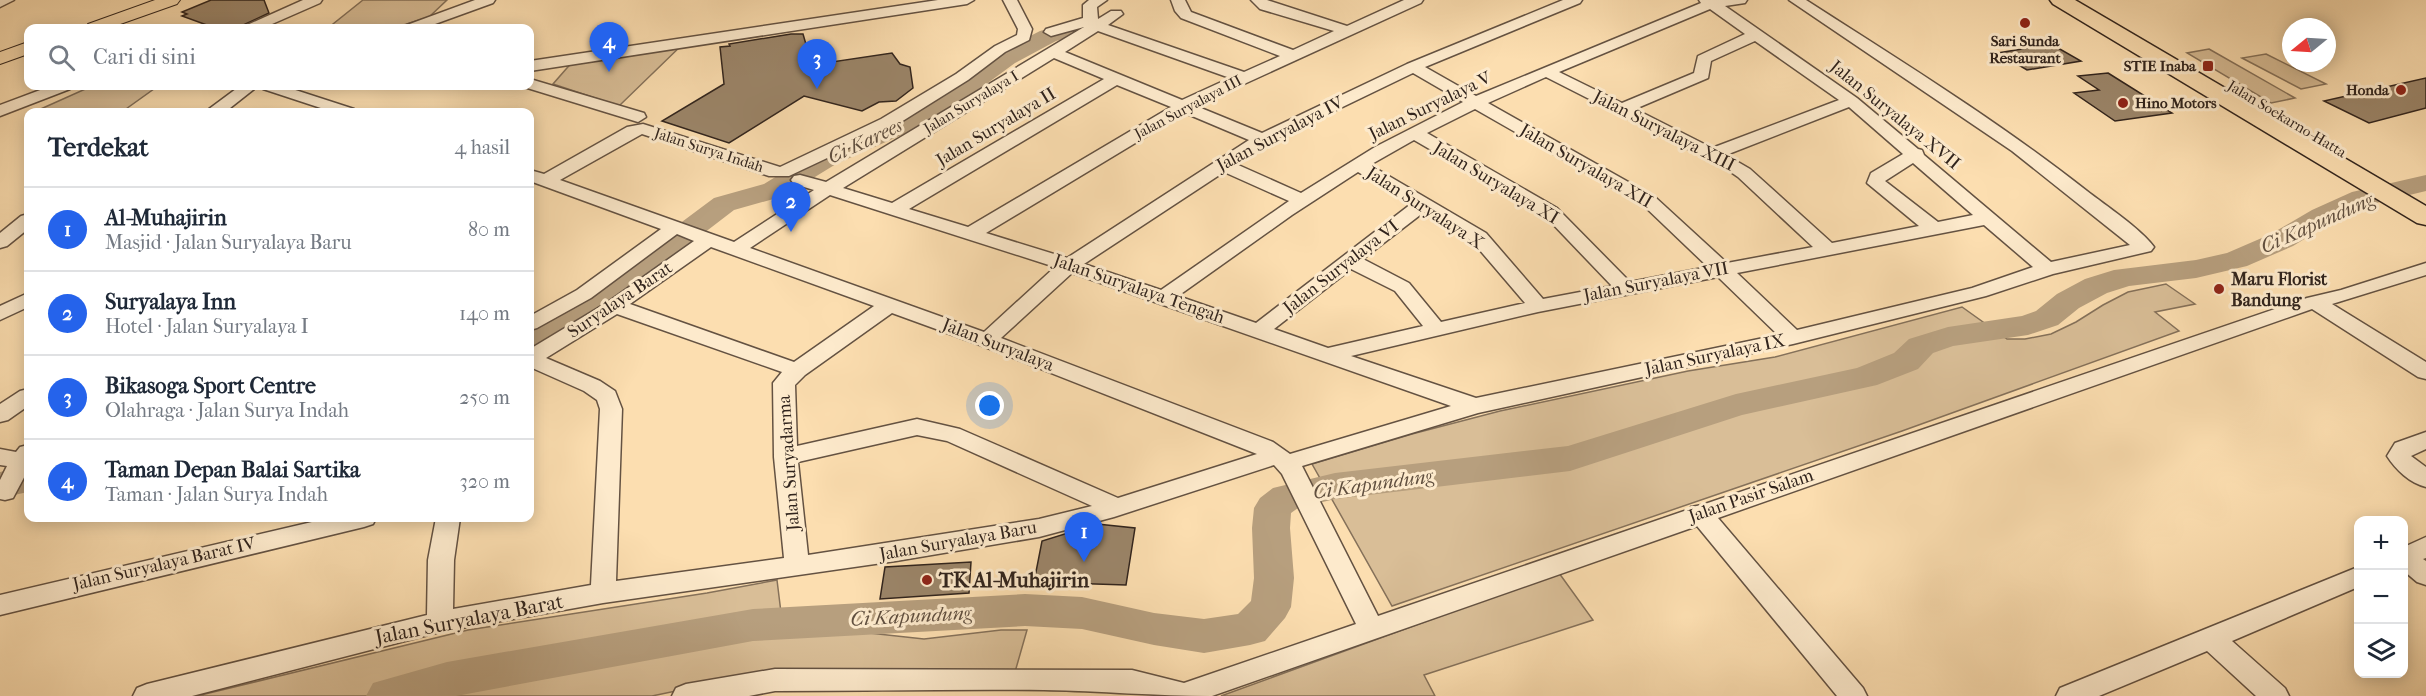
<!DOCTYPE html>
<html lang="id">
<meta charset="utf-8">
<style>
:root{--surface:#fff;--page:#f2f2f3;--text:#1f2937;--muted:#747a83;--line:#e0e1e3;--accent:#2563eb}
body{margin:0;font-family:"IM FELL French Canon",serif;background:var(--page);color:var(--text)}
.controls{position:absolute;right:18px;bottom:18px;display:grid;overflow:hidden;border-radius:12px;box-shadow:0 3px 15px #0003}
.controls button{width:54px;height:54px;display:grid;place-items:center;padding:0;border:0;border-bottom:2px solid var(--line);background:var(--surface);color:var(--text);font:30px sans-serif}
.compass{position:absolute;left:2282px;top:18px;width:54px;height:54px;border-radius:50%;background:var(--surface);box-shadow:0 3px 15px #0003;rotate:252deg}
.you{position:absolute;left:990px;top:406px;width:21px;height:21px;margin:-15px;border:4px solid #fff;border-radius:50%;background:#1a73e8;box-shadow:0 0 0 9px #1a73e833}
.badge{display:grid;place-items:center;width:39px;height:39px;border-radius:50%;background:var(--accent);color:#fff;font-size:20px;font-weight:700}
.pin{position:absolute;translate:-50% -50px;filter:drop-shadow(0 2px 3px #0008)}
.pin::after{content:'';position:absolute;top:32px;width:21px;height:18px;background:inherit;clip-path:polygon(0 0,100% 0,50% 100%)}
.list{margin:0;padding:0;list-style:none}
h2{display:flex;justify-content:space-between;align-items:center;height:78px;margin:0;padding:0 24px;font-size:26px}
h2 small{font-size:20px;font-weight:400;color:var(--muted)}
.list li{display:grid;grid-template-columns:39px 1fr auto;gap:18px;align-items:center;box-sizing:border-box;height:84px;padding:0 24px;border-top:2px solid var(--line)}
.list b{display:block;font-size:22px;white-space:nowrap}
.list p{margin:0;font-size:20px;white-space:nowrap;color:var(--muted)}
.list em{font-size:20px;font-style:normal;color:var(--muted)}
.icon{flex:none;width:33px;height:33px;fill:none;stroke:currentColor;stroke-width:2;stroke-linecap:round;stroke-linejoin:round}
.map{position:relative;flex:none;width:2426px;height:696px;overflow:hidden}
.search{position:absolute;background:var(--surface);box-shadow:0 3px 15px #0003;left:24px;top:24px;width:510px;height:66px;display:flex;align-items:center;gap:15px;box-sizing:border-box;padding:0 21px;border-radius:12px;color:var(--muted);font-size:22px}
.panel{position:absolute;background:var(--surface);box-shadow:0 3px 15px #0003;left:24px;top:108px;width:510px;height:414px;border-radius:12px}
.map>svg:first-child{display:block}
</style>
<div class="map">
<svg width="2426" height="696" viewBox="0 0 2426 696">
<rect width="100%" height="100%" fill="#fcdeb0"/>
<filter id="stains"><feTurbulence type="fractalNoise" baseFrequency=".00333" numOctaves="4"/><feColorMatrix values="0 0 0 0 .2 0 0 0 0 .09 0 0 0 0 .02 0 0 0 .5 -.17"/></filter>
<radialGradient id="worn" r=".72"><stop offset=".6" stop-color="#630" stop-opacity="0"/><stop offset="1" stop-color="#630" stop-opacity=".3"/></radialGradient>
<g fill="#d9be97" stroke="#85715a" stroke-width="1.5">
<path d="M363,0H447L429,17L394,28H328Z"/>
<path d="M685,42L619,106L553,84L574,60Z"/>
<path d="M2209,49L2295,98L2271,103L2187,53Z"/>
<path d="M2266,54L2326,84L2301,89L2242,58Z"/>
<path d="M92,86H158L126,109H163L155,112H34Z"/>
<path d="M2166,284L2195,304L2155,312L2179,331L1902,431L1392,606L1312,464L1412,434L1500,411L1688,371L1775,357L1962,307L2007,339H2025L2051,334L2076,322L2103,305L2128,292Z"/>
<path d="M1559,573L1593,620L1424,675L1435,696H1221Z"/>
<path d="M777,580L784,637L869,633L924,639L1001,630H1027L1015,672L695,687L652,696H197L468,630L707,593Z"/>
</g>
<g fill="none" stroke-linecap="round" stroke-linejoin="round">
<g fill="#b79f7e" fill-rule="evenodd">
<path d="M1085,18L1093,20L1097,25L1093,30L1056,41L1015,63L970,96L906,133L836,164L784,196L734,210L575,332L542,349L530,352V329L553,318L714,198L764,184L816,152L888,121L952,86L997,53L1040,31Z"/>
<path d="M2426,175V191L2372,204L2332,222L2293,246L2247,266L2196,278L2129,286L2107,293L2079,308L2058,325L2028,335L1953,346L1933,353L1918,369L1877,385L1742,415L1570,471L1335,499L1298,508L1291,513L1290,528L1294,578L1291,607L1285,618L1265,641L1250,645L1204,653L1154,645L1082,629L1025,626L753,641L456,696H366L373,683L447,662L753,609L1025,594L1082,597L1154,613L1204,619L1238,614L1251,601L1254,578L1252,528L1254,508L1260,498L1273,488L1335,473L1568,446L1736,394L1857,368L1894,353L1909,339L1948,327L2022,316L2036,311L2057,294L2085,279L2114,270L2196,260L2227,253L2271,234L2312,210L2352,192Z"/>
<path d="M28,466V492L0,498V472Z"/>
</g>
</g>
<g fill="#9b8569" stroke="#31241d" stroke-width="1.5">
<path d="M211,0H264L269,13L237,28H215L182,16L187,14L182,12Z"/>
<path d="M791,34H803L812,65L892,53L900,64L910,67L913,88L896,101L879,102L862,111L804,96L729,143L662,121L724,84L720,47L730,46L729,44Z"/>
<path d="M2051,44L2081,61L2027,70L1998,53Z"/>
<path d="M2108,73L2172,113L2115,121L2074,93L2099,90L2078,76Z"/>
<path d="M2426,78V108L2369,123L2324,101Z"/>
<path d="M1097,524L1135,528L1126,585L1034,582L1042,541Z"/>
<path d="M971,562L969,593L880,599L885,567Z"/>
</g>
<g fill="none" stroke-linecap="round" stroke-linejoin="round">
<defs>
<g id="minor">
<path d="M0,0H14L0,7Z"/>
<path d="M303,0H322L320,3L263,28H245L247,25Z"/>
<path d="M475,0H495L493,3L424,28H405L407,25Z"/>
<path d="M938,0H974L967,4L530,71V61Z"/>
<path d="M1003,0H1017L1032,29L1029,40L1005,52L968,80L893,127L789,176H769L642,134L560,180L734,242L814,190L794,184L791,180L794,176L800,175L826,182L1084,27L1051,36L1044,32L1046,29L1083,18V5L1089,0H1107L1097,7L1098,19L1111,11H1121L1123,14L1108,25L1244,72L1280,56L1181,18L1175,11L1171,0H1185L1191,12L1293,50L1334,31L1260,9L1251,0H1267L1347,26L1404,0H1423L1421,3L1196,106L1262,133L1407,64L1563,0H1582L1580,3L1425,67L1476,96L1701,3L1699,0H1747L1745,3L1725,6L1857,98L1918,149L1922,150L1924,155L2051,262L2130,245L2012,151L1789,0H1806C1901,61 1998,121 2087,191C2105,205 2141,229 2154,247L2151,251L2053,274L1986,296L1793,344L1478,413L1302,466L1378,616L1690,509L1691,507L1702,505L2307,298L2341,290L2426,263V275L2332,304L2426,362V379L2418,377L2312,309L1718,518L1863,688L1867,696H1837L1697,526L1212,696C1156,696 1100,691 1044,690C954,689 865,691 775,691L749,696H672L676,688L686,684L775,669L1132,670L1184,683L1356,624L1282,474L1274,465L1114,517L1039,537L896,561L603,603L440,632L192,696H133L137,688L147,684L427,615L428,560L436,518H460L454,560L453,609L591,585L600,409L597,400L584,391L530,367V349L608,302L694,241L677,234L591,298L537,328L530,330V316L577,290L661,229L530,181V170L544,174L627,127L643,124L780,167L881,119L956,74L995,46L1017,35L1018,29ZM1710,9L1745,34L1698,56L1694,73L1622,103L1559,72ZM1098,31L1230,78L1182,100L1065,52ZM1755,41L1839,100L1712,148L1635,109L1708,78L1711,61ZM1054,58L1104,79L892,203L843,188ZM1413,73L1463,102L1375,147L1301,193L1236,164L1268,143ZM1546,77L1725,168L1738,177L1813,247L1727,263L1655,197L1488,103ZM1117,85L1171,107L968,227L909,209ZM1849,107L1903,154L1871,173L1867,183L1919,226L1832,243L1750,169L1726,155ZM1475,109L1643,205L1708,267L1630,282L1557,208L1427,133ZM1185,113L1249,140L1067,258L986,233ZM1414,140L1545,216L1612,286L1543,299L1486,233L1370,165ZM1913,163L1973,215L1938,222L1885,181ZM1224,172L1289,201L1161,290L1084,264ZM1358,172L1411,204L1256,323L1178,296L1292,215ZM830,195L1055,267L984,332L750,248ZM1424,212L1472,241L1525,303L1441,322L1409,283L1363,259ZM1984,225L2033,267L1972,288L1797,330L1737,273ZM711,247L874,306L794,362L630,304ZM1351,269L1395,291L1423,326L1328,348L1274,329ZM1072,273L1451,406L1290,454L1273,442L1001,338ZM1718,277L1778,335L1476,398L1351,356L1538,312ZM892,313L980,345L1257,454L1118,498L960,429L917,419L797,446L795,385L805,375ZM617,314L782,372L773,383L774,457L784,558L616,581L622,409L615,391L600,381L546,358ZM917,435L947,441L1092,506L1039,519L808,555L798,462Z"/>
<path d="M530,79L644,113L646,117L638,122L524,87L523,86H530Z"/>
<path d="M51,86H72L70,89L0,116V105Z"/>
<path d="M240,86H258L225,112H207L209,109Z"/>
<path d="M261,86H283L354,109L356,112H333L263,89Z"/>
<path d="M28,214V229L7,246L0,248V233L21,216Z"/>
<path d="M28,293V307L0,320V306Z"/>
<path d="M28,389V406L8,420L0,422V404L20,391Z"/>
<path d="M2426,432V449L2411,456L2426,467V487C2410,483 2396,470 2387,456L2395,443Z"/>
<path d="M28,445V470L13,498L5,500L0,499V480L7,466L0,465V449L16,452L20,447Z"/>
<path d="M329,518H376L373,524L364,527L0,615V595Z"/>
<path d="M2426,537V558L2423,559L2426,561V585L2417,582L2404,571V547Z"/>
<path d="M2358,567V587L2232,641L2285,688L2289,696H2256L2207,651L2099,696H2056L2060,688Z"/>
</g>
<g id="major">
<path d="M155,0H180L177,4L109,28H85L88,24Z"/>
<path d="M28,42V54L0,64V52Z"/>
</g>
<path id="highway" d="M2050,0H2075L2426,206V225L2417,223L2053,4Z"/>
</defs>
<use href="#minor" stroke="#645242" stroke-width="3"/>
<use href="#major" stroke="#31241d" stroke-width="2"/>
<use href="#highway" stroke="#31241d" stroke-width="3"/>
<use href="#minor" fill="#fdeacc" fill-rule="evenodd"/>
<use href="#major" fill="#fcdeb0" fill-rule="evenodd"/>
<use href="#highway" fill="#fcdeb0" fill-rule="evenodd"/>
</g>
<g fill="#8f2418" stroke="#fdeacc" stroke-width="2">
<circle cx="2025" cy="23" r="6"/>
<rect x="2202" y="60" width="12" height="12" rx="3"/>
<circle cx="2401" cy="90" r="6"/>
<circle cx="2123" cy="103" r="6"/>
<circle cx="2219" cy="289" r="6"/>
<circle cx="927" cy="580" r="6"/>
</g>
<g text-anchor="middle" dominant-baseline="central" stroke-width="6" stroke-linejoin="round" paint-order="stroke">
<g font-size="15" font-weight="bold" fill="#31241d" stroke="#fdeacc" text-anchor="end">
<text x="2025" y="41" text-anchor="middle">Sari Sunda<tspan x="2025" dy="17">Restaurant</tspan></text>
<text x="2196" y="66">STIE Inaba</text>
<text x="2389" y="90">Honda</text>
<text x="2135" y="103" text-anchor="start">Hino Motors</text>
</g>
<g font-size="15" fill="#31241d" stroke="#fdeacc">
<text transform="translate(971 102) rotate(-31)">Jalan Suryalaya I</text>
<text transform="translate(1188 107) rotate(-28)">Jalan Suryalaya III</text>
<text transform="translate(2287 119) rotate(31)">Jalan Soekarno-Hatta</text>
<text transform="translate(709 150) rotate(18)">Jalan Surya Indah</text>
</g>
<g font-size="18" fill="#31241d" stroke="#fdeacc">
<text transform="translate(1430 106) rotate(-26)">Jalan Suryalaya V</text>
<text transform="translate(1895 115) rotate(39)">Jalan Suryalaya XVII</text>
<text transform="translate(996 127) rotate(-31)">Jalan Suryalaya II</text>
<text transform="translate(1664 131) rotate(27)">Jalan Suryalaya XIII</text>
<text transform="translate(1280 134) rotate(-28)">Jalan Suryalaya IV</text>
<text transform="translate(1586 166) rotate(30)">Jalan Suryalaya XII</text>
<text transform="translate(1496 183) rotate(31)">Jalan Suryalaya XI</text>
<text transform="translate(1425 208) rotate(33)">Jalan Suryalaya X</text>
<text transform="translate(1341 267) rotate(-38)">Jalan Suryalaya VI</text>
<text transform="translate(1656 282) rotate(-11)">Jalan Suryalaya VII</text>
<text transform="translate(1139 289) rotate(19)">Jalan Suryalaya Tengah</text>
<text transform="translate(620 300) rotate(-34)">Suryalaya Barat</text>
<text transform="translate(998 345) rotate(21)">Jalan Suryalaya</text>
<text transform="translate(1715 355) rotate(-12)">Jalan Suryalaya IX</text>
<text transform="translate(789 463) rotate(-94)">Jalan Suryadarma</text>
<text transform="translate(1751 496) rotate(-19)">Jalan Pasir Salam</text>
<text transform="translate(958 541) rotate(-10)">Jalan Suryalaya Baru</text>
<text transform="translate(164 564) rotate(-13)">Jalan Suryalaya Barat IV</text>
</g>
<g font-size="18" font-weight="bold" fill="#31241d" stroke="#fdeacc" text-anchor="start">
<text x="2231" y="279">Maru Florist<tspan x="2231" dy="21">Bandung</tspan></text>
</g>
<g font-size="20" font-style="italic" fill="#604f3f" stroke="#fdeacc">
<text transform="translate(865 141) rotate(-25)">Ci Karees</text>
<text transform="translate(2317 223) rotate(-24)">Ci Kapundung</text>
<text transform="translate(1373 484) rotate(-8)">Ci Kapundung</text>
<text transform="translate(911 616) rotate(-3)">Ci Kapundung</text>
</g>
<g font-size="21" font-weight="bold" fill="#31241d" stroke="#fdeacc" text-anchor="start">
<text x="939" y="580">TK Al-Muhajirin</text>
</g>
<g font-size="21" fill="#31241d" stroke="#fdeacc">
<text transform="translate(469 619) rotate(-11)">Jalan Suryalaya Barat</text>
</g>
</g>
<rect width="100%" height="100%" filter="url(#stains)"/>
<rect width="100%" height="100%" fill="url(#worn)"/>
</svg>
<div class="controls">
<button>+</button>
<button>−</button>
<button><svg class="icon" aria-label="layers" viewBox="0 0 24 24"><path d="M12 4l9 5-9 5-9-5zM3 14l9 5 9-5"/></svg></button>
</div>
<svg class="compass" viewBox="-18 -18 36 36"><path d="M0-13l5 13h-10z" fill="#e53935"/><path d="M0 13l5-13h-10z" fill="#747a83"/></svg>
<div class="you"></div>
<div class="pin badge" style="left:1084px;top:562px">1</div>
<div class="pin badge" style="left:791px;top:232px">2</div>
<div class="pin badge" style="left:817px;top:89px">3</div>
<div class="pin badge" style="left:609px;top:72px">4</div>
<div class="search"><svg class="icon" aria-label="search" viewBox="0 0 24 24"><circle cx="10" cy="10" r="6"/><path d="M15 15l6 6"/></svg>Cari di sini</div>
<section class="panel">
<h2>Terdekat<small>4 hasil</small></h2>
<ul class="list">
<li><span class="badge">1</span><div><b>Al-Muhajirin</b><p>Masjid · Jalan Suryalaya Baru</p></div><em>80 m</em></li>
<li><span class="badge">2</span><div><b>Suryalaya Inn</b><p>Hotel · Jalan Suryalaya I</p></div><em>140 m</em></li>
<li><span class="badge">3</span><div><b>Bikasoga Sport Centre</b><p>Olahraga · Jalan Surya Indah</p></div><em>250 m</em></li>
<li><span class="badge">4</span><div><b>Taman Depan Balai Sartika</b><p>Taman · Jalan Surya Indah</p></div><em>320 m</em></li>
</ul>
</section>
</div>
